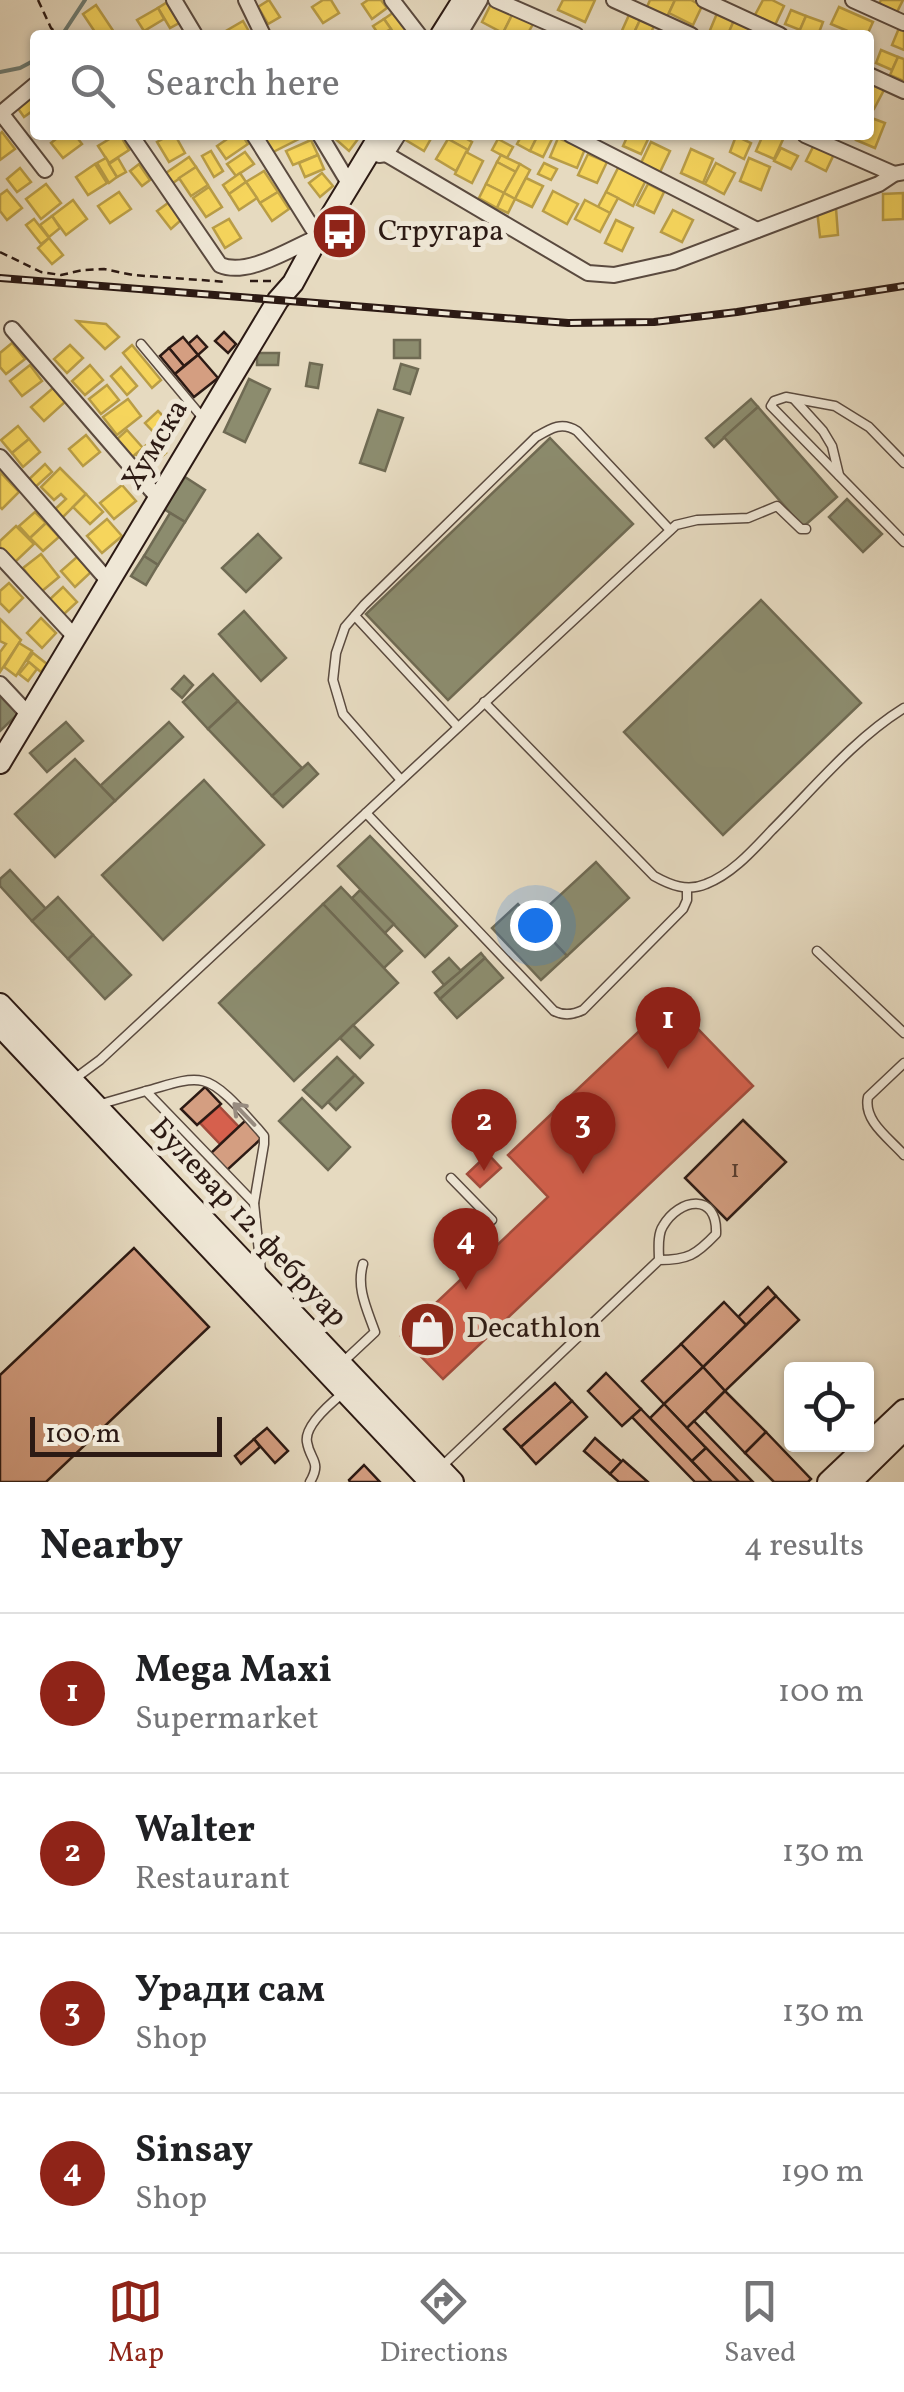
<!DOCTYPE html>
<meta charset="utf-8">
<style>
:root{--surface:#fff;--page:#f2f2f2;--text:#202124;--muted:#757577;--line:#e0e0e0;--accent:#8f2418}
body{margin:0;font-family:Vollkorn,serif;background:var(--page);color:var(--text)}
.controls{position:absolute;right:30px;bottom:30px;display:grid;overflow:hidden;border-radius:10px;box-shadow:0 2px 8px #0004}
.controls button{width:90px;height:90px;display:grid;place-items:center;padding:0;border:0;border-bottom:2px solid var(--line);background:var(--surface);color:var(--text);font:50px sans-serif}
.scale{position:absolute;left:30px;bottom:25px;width:192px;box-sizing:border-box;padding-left:10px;border:5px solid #2c1a14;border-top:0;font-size:28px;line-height:35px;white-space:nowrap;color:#2c1a14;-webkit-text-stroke:8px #efe7d6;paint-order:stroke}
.you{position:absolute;left:535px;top:925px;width:35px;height:35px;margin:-25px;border:8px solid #fff;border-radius:50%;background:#1a73e8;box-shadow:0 0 0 15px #1a73e833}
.badge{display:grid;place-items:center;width:65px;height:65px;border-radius:50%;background:var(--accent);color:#fff;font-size:32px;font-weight:700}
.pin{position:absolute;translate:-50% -82px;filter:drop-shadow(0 2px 5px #0008)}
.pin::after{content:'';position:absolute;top:52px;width:35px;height:30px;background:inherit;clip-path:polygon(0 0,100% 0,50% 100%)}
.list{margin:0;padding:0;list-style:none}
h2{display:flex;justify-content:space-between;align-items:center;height:130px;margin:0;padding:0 40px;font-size:42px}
h2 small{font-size:32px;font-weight:400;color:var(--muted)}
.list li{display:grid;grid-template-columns:65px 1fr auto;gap:30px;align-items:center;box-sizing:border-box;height:160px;padding:0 40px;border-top:2px solid var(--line)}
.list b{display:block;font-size:38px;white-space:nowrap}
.list p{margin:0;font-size:32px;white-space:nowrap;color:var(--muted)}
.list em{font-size:32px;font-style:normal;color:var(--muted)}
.icon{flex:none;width:55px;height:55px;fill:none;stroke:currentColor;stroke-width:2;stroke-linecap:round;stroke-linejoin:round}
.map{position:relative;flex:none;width:904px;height:1482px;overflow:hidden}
.search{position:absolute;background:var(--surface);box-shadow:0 2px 8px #0004;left:30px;right:30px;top:30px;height:110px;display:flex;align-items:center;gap:25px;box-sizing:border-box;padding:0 35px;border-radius:10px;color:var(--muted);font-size:38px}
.sheet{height:770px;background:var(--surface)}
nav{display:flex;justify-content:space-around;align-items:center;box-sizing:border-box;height:140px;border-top:2px solid var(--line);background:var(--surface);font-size:28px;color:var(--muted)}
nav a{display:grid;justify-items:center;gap:5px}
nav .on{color:var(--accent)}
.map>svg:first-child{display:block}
</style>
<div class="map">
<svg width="904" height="1482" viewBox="0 0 904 1482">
<rect width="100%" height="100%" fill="#e6dac0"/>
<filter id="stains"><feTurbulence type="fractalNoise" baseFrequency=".002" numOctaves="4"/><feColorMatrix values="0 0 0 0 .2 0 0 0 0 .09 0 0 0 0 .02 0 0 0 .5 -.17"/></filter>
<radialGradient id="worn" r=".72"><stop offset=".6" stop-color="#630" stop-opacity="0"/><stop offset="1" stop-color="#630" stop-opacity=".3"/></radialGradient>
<g fill="#f6d55c" stroke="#b99d46" stroke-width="2.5">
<path d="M269,0L280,17L268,24L258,7Z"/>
<path d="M323,0H331L339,13L323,23L312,7Z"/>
<path d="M368,0H381L387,8L372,19L362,4Z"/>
<path d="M493,0L514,11L503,33L482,22Z"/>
<path d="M563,0H595L585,22L558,10Z"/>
<path d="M650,0H675L667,17L647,7Z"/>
<path d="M675,0H691L702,6L693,25L669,13Z"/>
<path d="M763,0H772L784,6L775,25L755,15Z"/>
<path d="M881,0H903L896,14L878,6Z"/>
<path d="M169,1L181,22L170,28L158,8Z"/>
<path d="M96,5L116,35H97L83,14Z"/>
<path d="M839,7L873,22L867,35H857L831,24Z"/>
<path d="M158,8L164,19L144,31L137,20Z"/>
<path d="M397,10L412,33L409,35H395L384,19Z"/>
<path d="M791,10L806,16L800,30L785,24Z"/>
<path d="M718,11L735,18L728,35H708Z"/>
<path d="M513,13L533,24L527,35L503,33Z"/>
<path d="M629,15L640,20L633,35H620Z"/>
<path d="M806,16L823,22L818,35L799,32Z"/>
<path d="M735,18L757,27L754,35L728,34Z"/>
<path d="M384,19L391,29L379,35L373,26Z"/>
<path d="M640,20L654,26L650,35H633Z"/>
<path d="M243,21L251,35H225L224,32Z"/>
<path d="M899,28L904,30V50L892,45Z"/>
<path d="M881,50L898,57L892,70L876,63Z"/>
<path d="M898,57L904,59V81L890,75Z"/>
<path d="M869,80L885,88L874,109L869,107Z"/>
<path d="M35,95V109L24,117L17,107Z"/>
<path d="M869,117L885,123L875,148L856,140L858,135H869Z"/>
<path d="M2,132L15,149L0,160V134Z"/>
<path d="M61,135H75L82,144L63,158L51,143Z"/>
<path d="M116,135H120L129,150L109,163L98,146Z"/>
<path d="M170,135H175L185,153L169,162L157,142Z"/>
<path d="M233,135H242L248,144L226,159L217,146Z"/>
<path d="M269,135H307L269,154L262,139Z"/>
<path d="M331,135H361L349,151Z"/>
<path d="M406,135H433L424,151L404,139Z"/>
<path d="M441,135H460L472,142L468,150Z"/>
<path d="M522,135H538L530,151L517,144Z"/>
<path d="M538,135H554L543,157L530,151Z"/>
<path d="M628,135H650L641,154L623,146Z"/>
<path d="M763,135H785L774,159L756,151Z"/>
<path d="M736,136L751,143L744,159L730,152Z"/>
<path d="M558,138L585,149L577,168L550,157Z"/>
<path d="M448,139L468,150L456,171L436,159Z"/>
<path d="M498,139L513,147L507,158L492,150Z"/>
<path d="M311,140L318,155L293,165L286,151Z"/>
<path d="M651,142L670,151L660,172L641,163Z"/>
<path d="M814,145L834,154L826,171L806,161Z"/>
<path d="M781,148L798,156L791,169L774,161Z"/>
<path d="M691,149L713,159L703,183L681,173Z"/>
<path d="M211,151L223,171L214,177L202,156Z"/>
<path d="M245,152L254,164L236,176L227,164Z"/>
<path d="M466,152L483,161L472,183L455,174Z"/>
<path d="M588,154L607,162L597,183L578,175Z"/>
<path d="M318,155L324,169L305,177L299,163Z"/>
<path d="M501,155L520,164L516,172L497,162Z"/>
<path d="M189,157L196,167L170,185L163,175Z"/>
<path d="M106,158L117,177L109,183L97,163Z"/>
<path d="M118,158L126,172L117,177L109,164Z"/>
<path d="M749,158L770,167L761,190L740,181Z"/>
<path d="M497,162L516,172L504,193L486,184Z"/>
<path d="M544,163L557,169L551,180L538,174Z"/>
<path d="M716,163L735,173L724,194L705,184Z"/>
<path d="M95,164L107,183L88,195L76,177Z"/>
<path d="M139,164L150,180L142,186L130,171Z"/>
<path d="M520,164L530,170L515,199L504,193Z"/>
<path d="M619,166L646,180L633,206L606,192Z"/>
<path d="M196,167L208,185L191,196L179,178Z"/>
<path d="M20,168L31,182L17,192L7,179Z"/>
<path d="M264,171L278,192L260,203L246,182Z"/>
<path d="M240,173L246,182L229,194L223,185Z"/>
<path d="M322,173L333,186L320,197L309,183Z"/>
<path d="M526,178L543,186L532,207L515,199Z"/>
<path d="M246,182L257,198L239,210L229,194Z"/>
<path d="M46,184L61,203L41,219L26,199Z"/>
<path d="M486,184L504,193L497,208L479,198Z"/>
<path d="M648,184L664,192L654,213L637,205Z"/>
<path d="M209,187L222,207L206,217L193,198Z"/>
<path d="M7,190L22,208L7,220L0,211V195Z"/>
<path d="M553,191L578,204L567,224L543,211Z"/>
<path d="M119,192L131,209L110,223L98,206Z"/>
<path d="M278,192L289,209L272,221L260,203Z"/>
<path d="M606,192L618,198L610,213L598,207Z"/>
<path d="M504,193L515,199L508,213L497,208Z"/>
<path d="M903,193V219L883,220V194Z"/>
<path d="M73,200L87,219L66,235L52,216Z"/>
<path d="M585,200L610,213L600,232L575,219Z"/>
<path d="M168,203L181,220L171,229L157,211Z"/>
<path d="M836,208L838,235L820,237L817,210Z"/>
<path d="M673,210L693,220L682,242L661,232Z"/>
<path d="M52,216L60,228L49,237L40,225Z"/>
<path d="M34,219L49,238L41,244L26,225Z"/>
<path d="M229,219L241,238L225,248L213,228Z"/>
<path d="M616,220L633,228L622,251L605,243Z"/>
<path d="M49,238L63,255L52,264L38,248Z"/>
<path d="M77,321L106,324L119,337L105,349Z"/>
<path d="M12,343L25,359L6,374L0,367V353Z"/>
<path d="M70,345L83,358L67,373L54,359Z"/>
<path d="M132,345L161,380L152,388L123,353Z"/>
<path d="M30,365L42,381L22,396L10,381Z"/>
<path d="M90,365L103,380L85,395L72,381Z"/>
<path d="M121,367L137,386L127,395L111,376Z"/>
<path d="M107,385L119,400L101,414L89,399Z"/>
<path d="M53,388L65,402L44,421L31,407Z"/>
<path d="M128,399L141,416L117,435L103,417Z"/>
<path d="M158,411L173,426L160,439L145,423Z"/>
<path d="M18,426L29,439L12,453L1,440Z"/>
<path d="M127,430L143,448L131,458L116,440Z"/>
<path d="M86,435L100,452L83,466L69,449Z"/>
<path d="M29,439L40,452L23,467L12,453Z"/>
<path d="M153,439L166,453L149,468L136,454Z"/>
<path d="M45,464L52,472L32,490L25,483Z"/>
<path d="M60,468L86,494L60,520L52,512L66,499L61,494L54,500L41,487Z"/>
<path d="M0,472L19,492L2,509L0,507Z"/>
<path d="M122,485L136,501L114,519L100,503Z"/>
<path d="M86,494L103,512L90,524L73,507Z"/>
<path d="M35,512L46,523L30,538L19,526Z"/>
<path d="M107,519L122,536L102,553L87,536Z"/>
<path d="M46,523L59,537L43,551L30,538Z"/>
<path d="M16,526L34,544L15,562L0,547V541Z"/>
<path d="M41,554L59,577L41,592L23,568Z"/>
<path d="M77,557L91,572L75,587L61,571Z"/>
<path d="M9,583L23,598L9,612L0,603V591Z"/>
<path d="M63,587L77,602L63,615L49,600Z"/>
<path d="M41,618L56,633L42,648L27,633Z"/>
<path d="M0,619L21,640L0,672V652L6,644L0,641Z"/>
<path d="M19,643L32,651L16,676L4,667Z"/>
<path d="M33,653L47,664L41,672L27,661Z"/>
<path d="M29,662L37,669L28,681L19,674Z"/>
</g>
<g fill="#d6604d" stroke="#a34b3c" stroke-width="2.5">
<path d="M671,1001L753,1086L443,1379L401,1336L548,1197L508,1155Z"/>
<path d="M219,1106L239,1127L220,1144L200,1123Z"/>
<path d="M488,1154L501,1168L480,1187L467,1174Z"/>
</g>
<g fill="#8c8c6e" stroke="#6f6a53" stroke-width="2.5">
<rect x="394" y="340" width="26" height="18"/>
<path d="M257,353H279L278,365H257Z"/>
<path d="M310,363L322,365L318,388L306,386Z"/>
<path d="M401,364L418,369L410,394L394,389Z"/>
<path d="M249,379L270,389L245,442L224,432Z"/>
<path d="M751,399L758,407L714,447L706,438Z"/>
<path d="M758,407L837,497L803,527L724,437Z"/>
<path d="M378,410L403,418L385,471L360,463Z"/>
<path d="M550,438L633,524L448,700L366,614Z"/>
<path d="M185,477L205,490L185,522L164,509Z"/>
<path d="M847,499L882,534L863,552L829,517Z"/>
<path d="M170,513L185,522L158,565L144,556Z"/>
<path d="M258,534L281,558L246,592L222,568Z"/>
<path d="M144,556L158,565L146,585L131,576Z"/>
<path d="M761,600L861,703L723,835L624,732Z"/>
<path d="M244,611L286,658L261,681L219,634Z"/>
<path d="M213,674L238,701L208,729L183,702Z"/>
<path d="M184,676L193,685L182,698L172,689Z"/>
<path d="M0,696L18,714L0,731Z"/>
<path d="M238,701L302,768L272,796L208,729Z"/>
<path d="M66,722L83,741L47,772L30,753Z"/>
<path d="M169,722L183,737L115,801L100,786Z"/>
<path d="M75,759L115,801L55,857L15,814Z"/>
<path d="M308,763L318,774L283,807L272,796Z"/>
<path d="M204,780L264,845L163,940L102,875Z"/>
<path d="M370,836L457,926L425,957L338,866Z"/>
<path d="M596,862L629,898L567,956L533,920Z"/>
<path d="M10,870L46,909L32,921L0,886V879Z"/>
<path d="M341,887L402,951L384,968L323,904Z"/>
<path d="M360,890L394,924L385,933L352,898Z"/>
<path d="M58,897L93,935L68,959L32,921Z"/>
<path d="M323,904L398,983L294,1081L219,1003Z"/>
<path d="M518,904L567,956L541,980L492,928Z"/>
<path d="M93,935L131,975L105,999L68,959Z"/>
<path d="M481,953L485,958L440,999L435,993Z"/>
<path d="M449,958L461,971L444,985L433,972Z"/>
<path d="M485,958L503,978L457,1018L440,999Z"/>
<path d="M353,1025L373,1045L360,1058L340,1038Z"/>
<path d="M337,1057L355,1075L322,1108L303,1090Z"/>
<path d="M355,1075L363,1083L336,1110L328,1102Z"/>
<path d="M302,1098L350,1147L328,1170L279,1121Z"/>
</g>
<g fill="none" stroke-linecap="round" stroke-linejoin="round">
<g stroke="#6c7b73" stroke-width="4">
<path d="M62,35L85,0"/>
<path d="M0,72L20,68L35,60"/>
</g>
</g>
<g fill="#d49e81" stroke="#2c1a14" stroke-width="2.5">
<path d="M224,332L236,344L228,353L215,341Z"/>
<path d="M197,336L207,347L198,355L188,344Z"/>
<path d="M183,337L198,355L184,366L169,348Z"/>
<path d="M169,348L184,366L175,374L160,356Z"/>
<path d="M198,355L218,378L194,397L175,374Z"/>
<path d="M205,1087L221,1104L197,1125L181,1109Z"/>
<path d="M247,1119L264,1136L226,1171L210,1154Z"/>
<path d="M743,1120L786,1162L727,1220L685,1178Z"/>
<path d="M134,1248L209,1327L46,1482H0V1375Z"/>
<path d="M768,1287L776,1296L746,1325L738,1317Z"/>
<path d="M776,1296L799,1320L725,1391L703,1367Z"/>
<path d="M724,1302L746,1325L703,1367L681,1344Z"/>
<path d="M681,1344L703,1367L664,1404L642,1381Z"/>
<path d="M703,1367L725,1391L687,1428L664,1404Z"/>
<path d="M606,1373L641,1409L622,1426L588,1391Z"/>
<path d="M555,1383L572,1401L521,1447L504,1429Z"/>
<path d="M725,1391L766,1432L745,1453L705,1411Z"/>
<path d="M572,1401L587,1417L536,1464L521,1447Z"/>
<path d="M664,1404L706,1448L692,1461L650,1418Z"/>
<path d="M641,1409L712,1482H695L632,1417Z"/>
<path d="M694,1421L753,1482H739L687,1428Z"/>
<path d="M267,1428L288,1451L275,1463L254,1439Z"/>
<path d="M766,1432L811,1479L808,1482H774L745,1453Z"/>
<path d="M595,1438L622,1462L610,1474L584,1451Z"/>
<path d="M254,1439L260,1447L241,1464L235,1456Z"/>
<path d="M706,1448L739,1482H712L692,1461Z"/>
<path d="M623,1460L648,1482H619L610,1474Z"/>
<path d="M364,1465L380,1482H350L349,1480Z"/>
</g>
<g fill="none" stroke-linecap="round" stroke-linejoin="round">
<defs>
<g id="lane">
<path d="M141,344L202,417"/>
<path d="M794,399L823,431L832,446L839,475"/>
<path d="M904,463L869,427L835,406L786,397L774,401L771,406L904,542"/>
<path d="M355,616L458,727"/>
<path d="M484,702L654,876C670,885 687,892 706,884C732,874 753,850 772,830C814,788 854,739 904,708"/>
<path d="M401,780L343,714L333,680L336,653L345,627L364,605L536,437C551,428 562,421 577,431L670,530"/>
<path d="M366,813L554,1011C564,1016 573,1015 583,1010L683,909L687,900V888"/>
<path d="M817,951L904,1033"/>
<path d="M904,1063L868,1097C863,1121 889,1138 904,1155"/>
<path d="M73,1080L100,1060L676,525L697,520L748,518L777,506L801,529H806"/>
<path d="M146,1091C163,1087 185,1077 203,1081C222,1085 246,1116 259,1130L264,1136V1144L254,1203"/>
<path d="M101,1104L146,1091L254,1203L261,1271"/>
<path d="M451,1178L492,1220"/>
<path d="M344,1361L375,1332C367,1309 356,1288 363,1264"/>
<path d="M440,1468L659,1260C688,1260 696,1255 716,1234C718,1192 679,1198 663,1226C657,1235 659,1250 659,1260"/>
<path d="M310,1482C322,1461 310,1461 307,1442C304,1426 331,1403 342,1394"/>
</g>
<g id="street">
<path d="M174,0L195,35"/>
<path d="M246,0L263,35"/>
<path d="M392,0L419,35"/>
<path d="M496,0L576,35"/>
<path d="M614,0L691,35"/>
<path d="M704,0L780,35"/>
<path d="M853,0L904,23"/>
<path d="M459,35L480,0"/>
<path d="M869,75L904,91"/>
<path d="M1,113L45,170"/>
<path d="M0,114L35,85"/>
<path d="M131,135L220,265C248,277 291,248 318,237L254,135"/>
<path d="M320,135L350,185"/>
<path d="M571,135L757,230"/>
<path d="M805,135L894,174"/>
<path d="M386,154L588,273L614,275L673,262L879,184L894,174L904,172"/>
<path d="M379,155L386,154L398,135"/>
<path d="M12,329L159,499"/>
<path d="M0,457L110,583"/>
<path d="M0,556L75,637"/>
<path d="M0,684L29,715"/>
</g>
<g id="secondary">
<path d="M441,35L463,0"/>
<path d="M0,763L278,300L293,283L318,237L380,135"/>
<path d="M0,1004L453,1482"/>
<path d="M0,1026L430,1482"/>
<path d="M828,1482L904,1410"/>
<path d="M851,1482L904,1430"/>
</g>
</defs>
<use href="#lane" stroke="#5a4a3f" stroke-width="11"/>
<use href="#street" stroke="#5a4a3f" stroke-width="18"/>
<use href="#secondary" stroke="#2c1a14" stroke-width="24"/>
<g stroke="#2c1a14" stroke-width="2.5" stroke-dasharray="8 5" stroke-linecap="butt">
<path d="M38,0L51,28L58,35"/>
<path d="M0,252L41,272L61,275L83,270L104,269L133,275L227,282"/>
<path d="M250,281H272"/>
</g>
<use href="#lane" stroke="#efe7d6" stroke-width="8"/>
<use href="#street" stroke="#efe7d6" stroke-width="14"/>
<use href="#secondary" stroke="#efe7d6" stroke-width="20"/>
<defs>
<path id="rail" d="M0,278L568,323L654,322L737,312L904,286"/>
</defs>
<use href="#rail" stroke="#2c1a14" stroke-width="8"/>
<use href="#rail" stroke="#efe7d6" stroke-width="4" stroke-dasharray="11" stroke-linecap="butt"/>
</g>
<defs><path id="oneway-shaft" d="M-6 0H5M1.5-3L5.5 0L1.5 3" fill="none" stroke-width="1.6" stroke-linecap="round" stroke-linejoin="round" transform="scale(2.5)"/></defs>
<use stroke="#978b7f" href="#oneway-shaft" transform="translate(244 1114) rotate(-134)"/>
<defs>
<symbol id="bus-disc" viewBox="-11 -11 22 22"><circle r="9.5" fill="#8f2418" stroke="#efe7d6"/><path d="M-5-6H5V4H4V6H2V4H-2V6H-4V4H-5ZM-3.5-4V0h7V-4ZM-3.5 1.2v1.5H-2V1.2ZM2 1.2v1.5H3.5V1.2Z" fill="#fff"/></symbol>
<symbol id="shop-disc" viewBox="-11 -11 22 22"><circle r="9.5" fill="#8f2418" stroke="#efe7d6"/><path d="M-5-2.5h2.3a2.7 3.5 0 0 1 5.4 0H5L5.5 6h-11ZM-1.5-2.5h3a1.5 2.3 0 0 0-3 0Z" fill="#fff"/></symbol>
</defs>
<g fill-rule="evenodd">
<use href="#bus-disc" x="308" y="200" width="63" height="63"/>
<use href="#shop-disc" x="396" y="1298" width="63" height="63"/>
</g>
<g text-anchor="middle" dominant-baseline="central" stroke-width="10" stroke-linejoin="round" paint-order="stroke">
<g font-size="25" fill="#563b2f">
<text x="735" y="1170">1</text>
</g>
<g font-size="30" fill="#2c1a14" stroke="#efe7d6" text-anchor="start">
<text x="378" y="232">Стругара</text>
<text x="466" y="1329">Decathlon</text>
</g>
<g font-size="30" fill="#2c1a14" stroke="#efe7d6">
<text transform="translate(156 445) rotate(-59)">Хумска</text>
<text transform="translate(248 1223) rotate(47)">Булевар 12. фебруар</text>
</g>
</g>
<rect width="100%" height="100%" filter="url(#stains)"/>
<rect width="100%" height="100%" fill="url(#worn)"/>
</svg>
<div class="controls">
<button><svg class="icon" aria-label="locate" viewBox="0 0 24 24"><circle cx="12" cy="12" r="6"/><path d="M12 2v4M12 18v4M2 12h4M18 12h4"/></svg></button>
</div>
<div class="scale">100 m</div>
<div class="you"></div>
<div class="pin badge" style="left:668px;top:1069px">1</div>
<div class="pin badge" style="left:484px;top:1171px">2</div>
<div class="pin badge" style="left:583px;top:1174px">3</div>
<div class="pin badge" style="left:466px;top:1290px">4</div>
<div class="search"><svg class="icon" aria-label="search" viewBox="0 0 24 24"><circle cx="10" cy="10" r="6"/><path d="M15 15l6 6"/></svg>Search here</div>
</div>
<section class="sheet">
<h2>Nearby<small>4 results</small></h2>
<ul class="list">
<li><span class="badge">1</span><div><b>Mega Maxi</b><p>Supermarket</p></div><em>100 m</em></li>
<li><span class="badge">2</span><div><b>Walter</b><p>Restaurant</p></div><em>130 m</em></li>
<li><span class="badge">3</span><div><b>Уради сам</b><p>Shop</p></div><em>130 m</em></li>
<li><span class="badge">4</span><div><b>Sinsay</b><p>Shop</p></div><em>190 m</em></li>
</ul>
</section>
<nav>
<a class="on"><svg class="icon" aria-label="map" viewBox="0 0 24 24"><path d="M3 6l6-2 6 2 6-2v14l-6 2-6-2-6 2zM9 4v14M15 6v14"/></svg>Map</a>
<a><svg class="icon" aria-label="directions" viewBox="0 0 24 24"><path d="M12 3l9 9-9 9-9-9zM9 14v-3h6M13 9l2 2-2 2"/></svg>Directions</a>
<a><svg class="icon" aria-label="saved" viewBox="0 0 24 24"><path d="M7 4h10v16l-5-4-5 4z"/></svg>Saved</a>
</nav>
